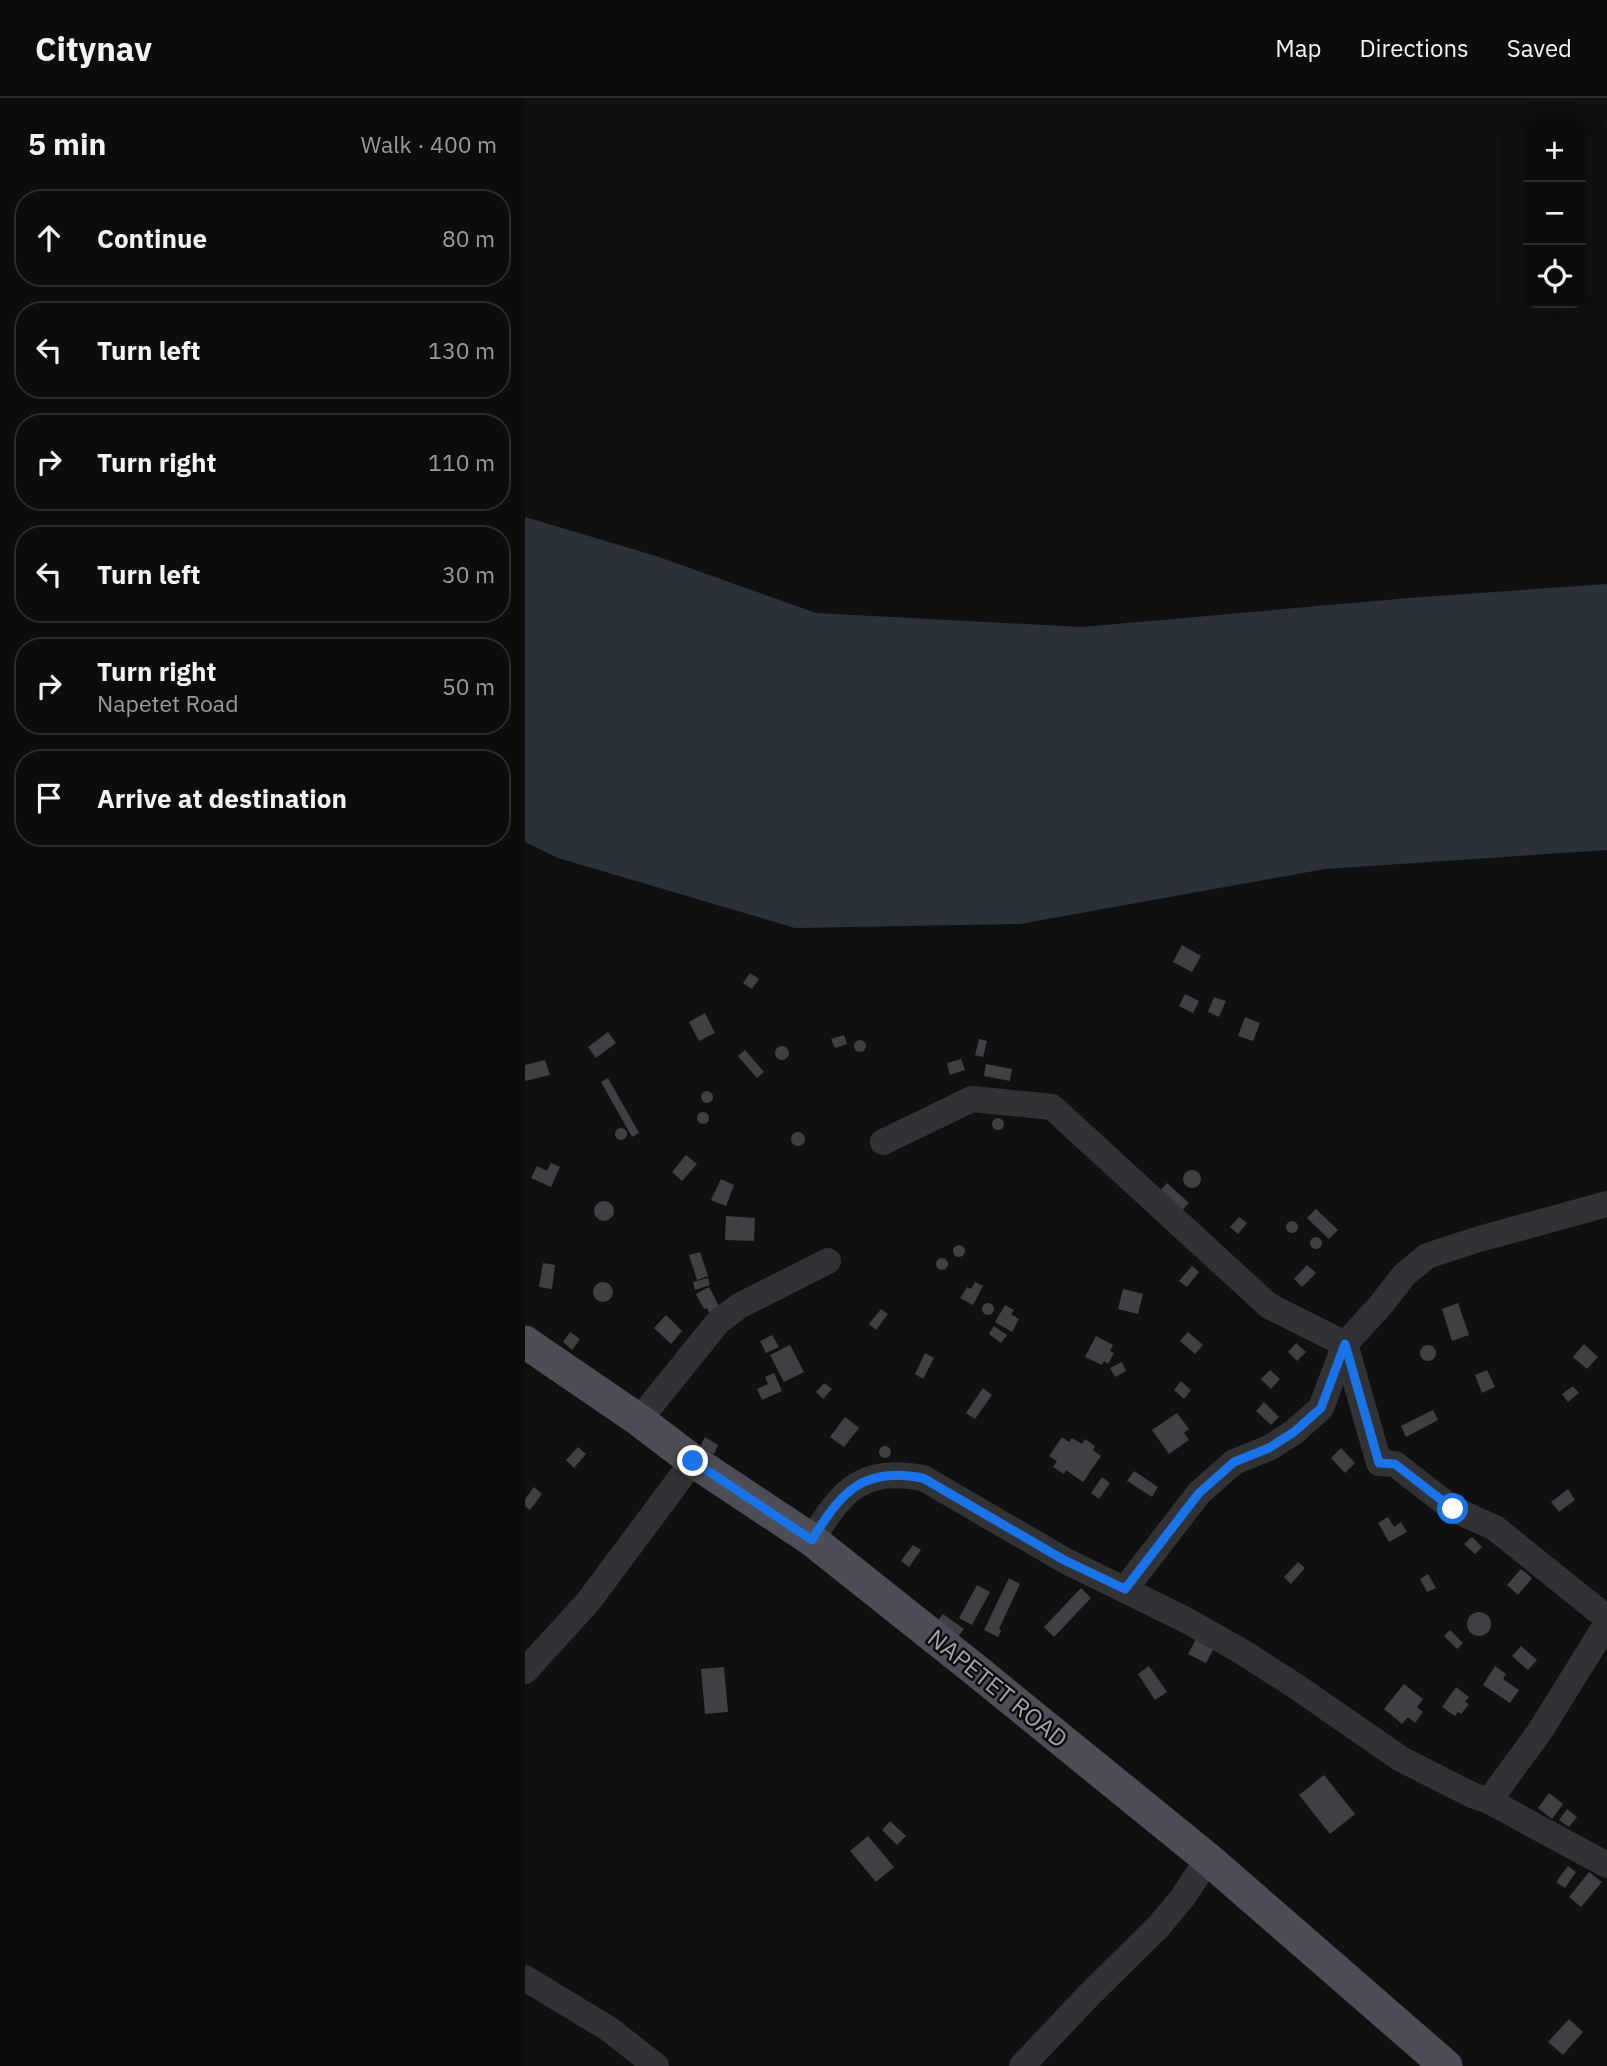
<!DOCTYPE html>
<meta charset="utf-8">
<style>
:root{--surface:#0c0c0d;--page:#151516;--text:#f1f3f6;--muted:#9a9b9d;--line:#2c2c2e}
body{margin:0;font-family:"IBM Plex Sans",sans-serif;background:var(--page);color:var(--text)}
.controls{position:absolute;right:21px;top:21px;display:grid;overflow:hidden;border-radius:14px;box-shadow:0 7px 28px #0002}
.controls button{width:63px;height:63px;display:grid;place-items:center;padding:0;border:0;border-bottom:2px solid var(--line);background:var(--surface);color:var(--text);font:35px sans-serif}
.stop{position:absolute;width:21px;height:21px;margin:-16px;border:5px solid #1a73e8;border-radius:50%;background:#fff}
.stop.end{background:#1a73e8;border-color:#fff;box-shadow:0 2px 7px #0008}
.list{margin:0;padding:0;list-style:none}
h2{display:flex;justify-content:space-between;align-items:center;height:91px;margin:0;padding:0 28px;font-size:30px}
h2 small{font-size:23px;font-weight:400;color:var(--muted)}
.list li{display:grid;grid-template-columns:46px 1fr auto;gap:21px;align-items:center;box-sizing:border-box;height:98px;margin:0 14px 14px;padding:0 14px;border:2px solid var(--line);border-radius:28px}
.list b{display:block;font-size:26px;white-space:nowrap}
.list p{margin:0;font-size:23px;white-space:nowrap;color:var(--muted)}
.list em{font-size:23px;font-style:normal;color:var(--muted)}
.icon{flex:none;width:38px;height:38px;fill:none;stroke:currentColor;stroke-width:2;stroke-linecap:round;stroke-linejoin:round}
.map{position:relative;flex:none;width:1082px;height:1968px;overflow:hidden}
header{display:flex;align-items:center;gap:42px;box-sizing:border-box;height:98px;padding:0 35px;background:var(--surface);border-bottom:2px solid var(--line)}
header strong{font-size:33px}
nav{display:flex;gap:38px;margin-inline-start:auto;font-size:24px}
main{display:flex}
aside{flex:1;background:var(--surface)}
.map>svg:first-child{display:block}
</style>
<header>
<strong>Citynav</strong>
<nav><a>Map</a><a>Directions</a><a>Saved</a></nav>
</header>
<main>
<aside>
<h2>5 min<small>Walk · 400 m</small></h2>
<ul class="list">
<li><svg class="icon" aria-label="ahead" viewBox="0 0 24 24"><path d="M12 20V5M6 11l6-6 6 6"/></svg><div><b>Continue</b></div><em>80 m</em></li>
<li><svg class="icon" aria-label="left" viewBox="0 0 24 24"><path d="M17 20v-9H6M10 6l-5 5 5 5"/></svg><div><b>Turn left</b></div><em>130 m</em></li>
<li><svg class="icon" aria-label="right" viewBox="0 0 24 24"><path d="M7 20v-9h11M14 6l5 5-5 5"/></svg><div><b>Turn right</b></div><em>110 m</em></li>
<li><svg class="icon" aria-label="left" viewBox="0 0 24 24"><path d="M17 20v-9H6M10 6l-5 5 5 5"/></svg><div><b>Turn left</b></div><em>30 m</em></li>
<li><svg class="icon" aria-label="right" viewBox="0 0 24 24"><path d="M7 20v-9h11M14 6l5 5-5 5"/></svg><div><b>Turn right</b><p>Napetet Road</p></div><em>50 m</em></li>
<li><svg class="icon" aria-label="arrive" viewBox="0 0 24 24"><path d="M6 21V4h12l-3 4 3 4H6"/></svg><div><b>Arrive at destination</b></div></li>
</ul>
</aside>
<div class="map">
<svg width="1082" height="1968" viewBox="0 0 1082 1968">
<rect width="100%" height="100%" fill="#101011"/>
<path fill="#2a3139" d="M0,419L131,458L291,515L557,529L884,500L1082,486V752L800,771L495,826L270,830L33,760L0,744Z"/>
<g fill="#3f4044">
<path d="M657,847L676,858L667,874L648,864Z"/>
<path d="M225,875L234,881L227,891L218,885Z"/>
<path d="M660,896L674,903L668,915L654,908Z"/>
<path d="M689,899L701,903L694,919L683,914Z"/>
<path d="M180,915L190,935L174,943L164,924Z"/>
<path d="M720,919L735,925L728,943L713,938Z"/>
<path d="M83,934L91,945L71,960L63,949Z"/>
<path d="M319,937L322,946L310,950L306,941Z"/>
<path d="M454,941L462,943L458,959L450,957Z"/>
<circle cx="335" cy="948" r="6"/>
<circle cx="257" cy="955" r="7"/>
<path d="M220,952L239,974L232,980L213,958Z"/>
<path d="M436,961L440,972L425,977L422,965Z"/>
<path d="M20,962L25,977L0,983V967Z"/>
<path d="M461,966L487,971L485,983L459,978Z"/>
<path d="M83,980L114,1035L107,1039L76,984Z"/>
<circle cx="182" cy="999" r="6"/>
<circle cx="178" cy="1020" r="6"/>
<circle cx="473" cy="1026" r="6"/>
<circle cx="96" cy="1036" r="6"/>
<circle cx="273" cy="1041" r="7"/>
<path d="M161,1057L172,1066L157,1083L147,1074Z"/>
<path d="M26,1065L35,1069L26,1089L6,1080L12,1068L22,1073Z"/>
<circle cx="667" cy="1081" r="9"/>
<path d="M196,1081L209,1087L201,1108L186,1102Z"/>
<path d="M642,1085L664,1105L654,1115L633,1095Z"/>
<circle cx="79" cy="1113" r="10"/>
<path d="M791,1111L813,1132L804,1141L782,1120Z"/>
<path d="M201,1118L230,1120L229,1143L200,1142Z"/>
<path d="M714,1119L722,1125L713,1136L705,1129Z"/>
<circle cx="767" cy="1129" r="6"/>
<circle cx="791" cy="1145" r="6"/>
<circle cx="434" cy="1153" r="6"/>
<path d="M175,1154L183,1178L172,1182L164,1157Z"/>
<circle cx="417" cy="1166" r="6"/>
<path d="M18,1165L30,1167L27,1191L14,1189Z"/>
<path d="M782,1167L791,1175L777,1189L769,1181Z"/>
<path d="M667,1168L674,1174L662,1189L654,1183Z"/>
<path d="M183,1180L185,1187L170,1192L168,1184Z"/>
<circle cx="78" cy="1194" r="10"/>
<path d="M450,1184L458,1188L448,1207L435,1200L442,1189L446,1191Z"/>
<path d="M184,1189L195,1210L185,1216L182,1210L179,1211L171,1196Z"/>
<path d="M598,1191L618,1196L613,1216L593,1211Z"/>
<circle cx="463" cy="1211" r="6"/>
<path d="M933,1205L944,1237L927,1243L917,1211Z"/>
<path d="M480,1207L489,1212L486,1216L494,1221L487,1234L470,1224Z"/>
<path d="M356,1211L363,1216L351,1232L344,1226Z"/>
<path d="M141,1217L157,1233L146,1246L129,1230Z"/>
<path d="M469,1228L482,1237L476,1245L464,1236Z"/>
<path d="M45,1234L55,1241L47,1252L38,1244Z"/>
<path d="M663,1234L678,1247L670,1256L655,1243Z"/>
<path d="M247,1237L254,1249L241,1255L235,1243Z"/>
<path d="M571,1238L588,1247L585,1253L589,1255L583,1266L579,1263L577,1267L560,1259Z"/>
<path d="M771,1245L781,1254L772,1263L763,1254Z"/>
<path d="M1059,1246L1073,1259L1062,1271L1048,1259Z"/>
<circle cx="903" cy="1255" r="8"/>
<path d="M265,1247L279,1274L259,1284L245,1257Z"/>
<path d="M400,1255L409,1260L398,1281L390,1276Z"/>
<path d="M597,1264L601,1273L590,1279L585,1270Z"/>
<path d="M745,1272L755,1281L746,1291L736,1281Z"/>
<path d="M962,1272L970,1289L957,1295L950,1277Z"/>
<path d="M249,1275L257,1293L237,1302L232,1291L243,1286L240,1279Z"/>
<path d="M656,1283L666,1292L659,1301L649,1292Z"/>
<path d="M299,1285L307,1291L298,1301L291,1294Z"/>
<path d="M1048,1288L1054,1295L1043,1304L1037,1296Z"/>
<path d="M458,1290L467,1297L450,1321L441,1315Z"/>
<path d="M739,1304L754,1319L746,1327L731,1313Z"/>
<path d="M908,1312L913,1322L881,1339L876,1328Z"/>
<path d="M652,1315L664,1331L659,1335L664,1342L644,1356L627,1332Z"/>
<path d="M320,1319L334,1330L319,1349L305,1339Z"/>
<path d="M180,1339L193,1347L189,1356L175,1349Z"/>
<path d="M537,1339L544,1344L547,1340L557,1346L560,1341L570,1348L568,1352L576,1358L558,1384L541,1372L539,1376L528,1369L532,1363L524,1358Z"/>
<circle cx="360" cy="1354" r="6"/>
<path d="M53,1349L61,1356L49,1370L41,1362Z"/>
<path d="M816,1350L830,1365L820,1375L806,1360Z"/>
<path d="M609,1373L633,1389L627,1399L602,1383Z"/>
<path d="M577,1379L585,1385L574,1401L566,1395Z"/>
<path d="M9,1389L17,1396L5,1412L0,1408V1401Z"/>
<path d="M1043,1391L1050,1402L1034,1414L1026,1404Z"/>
<path d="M863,1419L869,1429L876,1424L882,1434L864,1444L853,1425Z"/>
<path d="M947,1439L957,1449L950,1456L939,1446Z"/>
<path d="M388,1447L396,1452L384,1469L376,1463Z"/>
<path d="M773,1464L780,1470L766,1486L759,1479Z"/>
<path d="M996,1471L1007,1480L993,1497L982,1487Z"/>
<path d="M903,1476L911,1490L902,1494L895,1481Z"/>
<path d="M484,1480L495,1486L474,1531L476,1533L473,1539L459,1532Z"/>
<path d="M452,1487L465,1494L447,1527L434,1520Z"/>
<path d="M556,1490L566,1500L529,1539L519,1529Z"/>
<circle cx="954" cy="1526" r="12"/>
<path d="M418,1516L439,1531L431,1541L410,1526Z"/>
<path d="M925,1532L938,1545L932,1551L919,1538Z"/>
<path d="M672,1539L690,1548L681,1565L663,1556Z"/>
<path d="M996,1548L1012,1562L1003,1572L987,1558Z"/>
<path d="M624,1568L642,1594L630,1602L613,1576Z"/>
<path d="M970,1568L981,1576L978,1581L994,1592L985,1605L958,1587Z"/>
<path d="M199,1569L203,1614L180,1616L176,1571Z"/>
<path d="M879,1586L898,1601L892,1609L898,1614L890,1625L883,1619L877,1626L859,1611Z"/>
<path d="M931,1589L944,1599L940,1604L944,1606L936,1616L933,1614L930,1618L917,1609Z"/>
<path d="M799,1677L830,1716L805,1736L774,1697Z"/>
<path d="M1024,1695L1038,1706L1027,1721L1013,1710Z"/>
<path d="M1042,1711L1052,1719L1044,1729L1034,1722Z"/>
<path d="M365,1723L381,1738L372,1747L357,1732Z"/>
<path d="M343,1738L369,1769L351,1784L325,1753Z"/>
<path d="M1043,1768L1051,1774L1040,1790L1031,1784Z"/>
<path d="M1064,1774L1077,1784L1056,1809L1044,1799Z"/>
<path d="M1044,1921L1058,1934L1038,1957L1023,1944Z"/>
</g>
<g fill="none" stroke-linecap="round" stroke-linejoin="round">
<g stroke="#313236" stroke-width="26">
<path d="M358,1044L447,1001L527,1009L744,1208L820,1246L854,1365L870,1366L928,1411L970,1430L1082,1520"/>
<path d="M114,1322L193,1224L214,1208L303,1163"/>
<path d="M287,1442C316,1393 337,1368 398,1380L539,1462L661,1522L716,1553L772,1589L876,1661L947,1697L964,1703L1082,1767"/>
<path d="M600,1491L674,1395L709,1364L744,1350L769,1334L796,1310L820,1246L855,1208L879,1177L902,1158L954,1141L1082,1106"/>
<path d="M0,1573L63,1504L168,1363"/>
<path d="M964,1703L1015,1633L1082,1525"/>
<path d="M0,1880L84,1931L131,1968"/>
<path d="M497,1968L564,1897L633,1829L658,1799L683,1761"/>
</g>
<path stroke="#4d4e55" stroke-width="33" d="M0,1244L114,1322L168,1363L287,1442L453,1574L683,1761L921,1968"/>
</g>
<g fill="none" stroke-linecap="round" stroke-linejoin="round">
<path stroke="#1a73e8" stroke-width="9" d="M168,1363L287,1442C316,1394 338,1368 398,1380L539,1462L600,1491L674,1395L709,1364L744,1350L769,1334L796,1310L820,1246L854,1365L870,1366L928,1411"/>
</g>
<g text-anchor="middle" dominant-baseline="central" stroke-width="5" stroke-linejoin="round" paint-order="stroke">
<g font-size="24" fill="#a2a5b1" stroke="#0b0b0c">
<text transform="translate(473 1590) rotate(39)">NAPETET ROAD</text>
</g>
</g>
</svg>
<div class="controls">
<button>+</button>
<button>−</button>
<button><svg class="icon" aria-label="locate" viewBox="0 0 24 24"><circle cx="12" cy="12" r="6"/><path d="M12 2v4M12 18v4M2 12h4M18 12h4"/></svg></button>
</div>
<div class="stop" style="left:928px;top:1411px"></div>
<div class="stop end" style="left:168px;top:1363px"></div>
</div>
</main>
